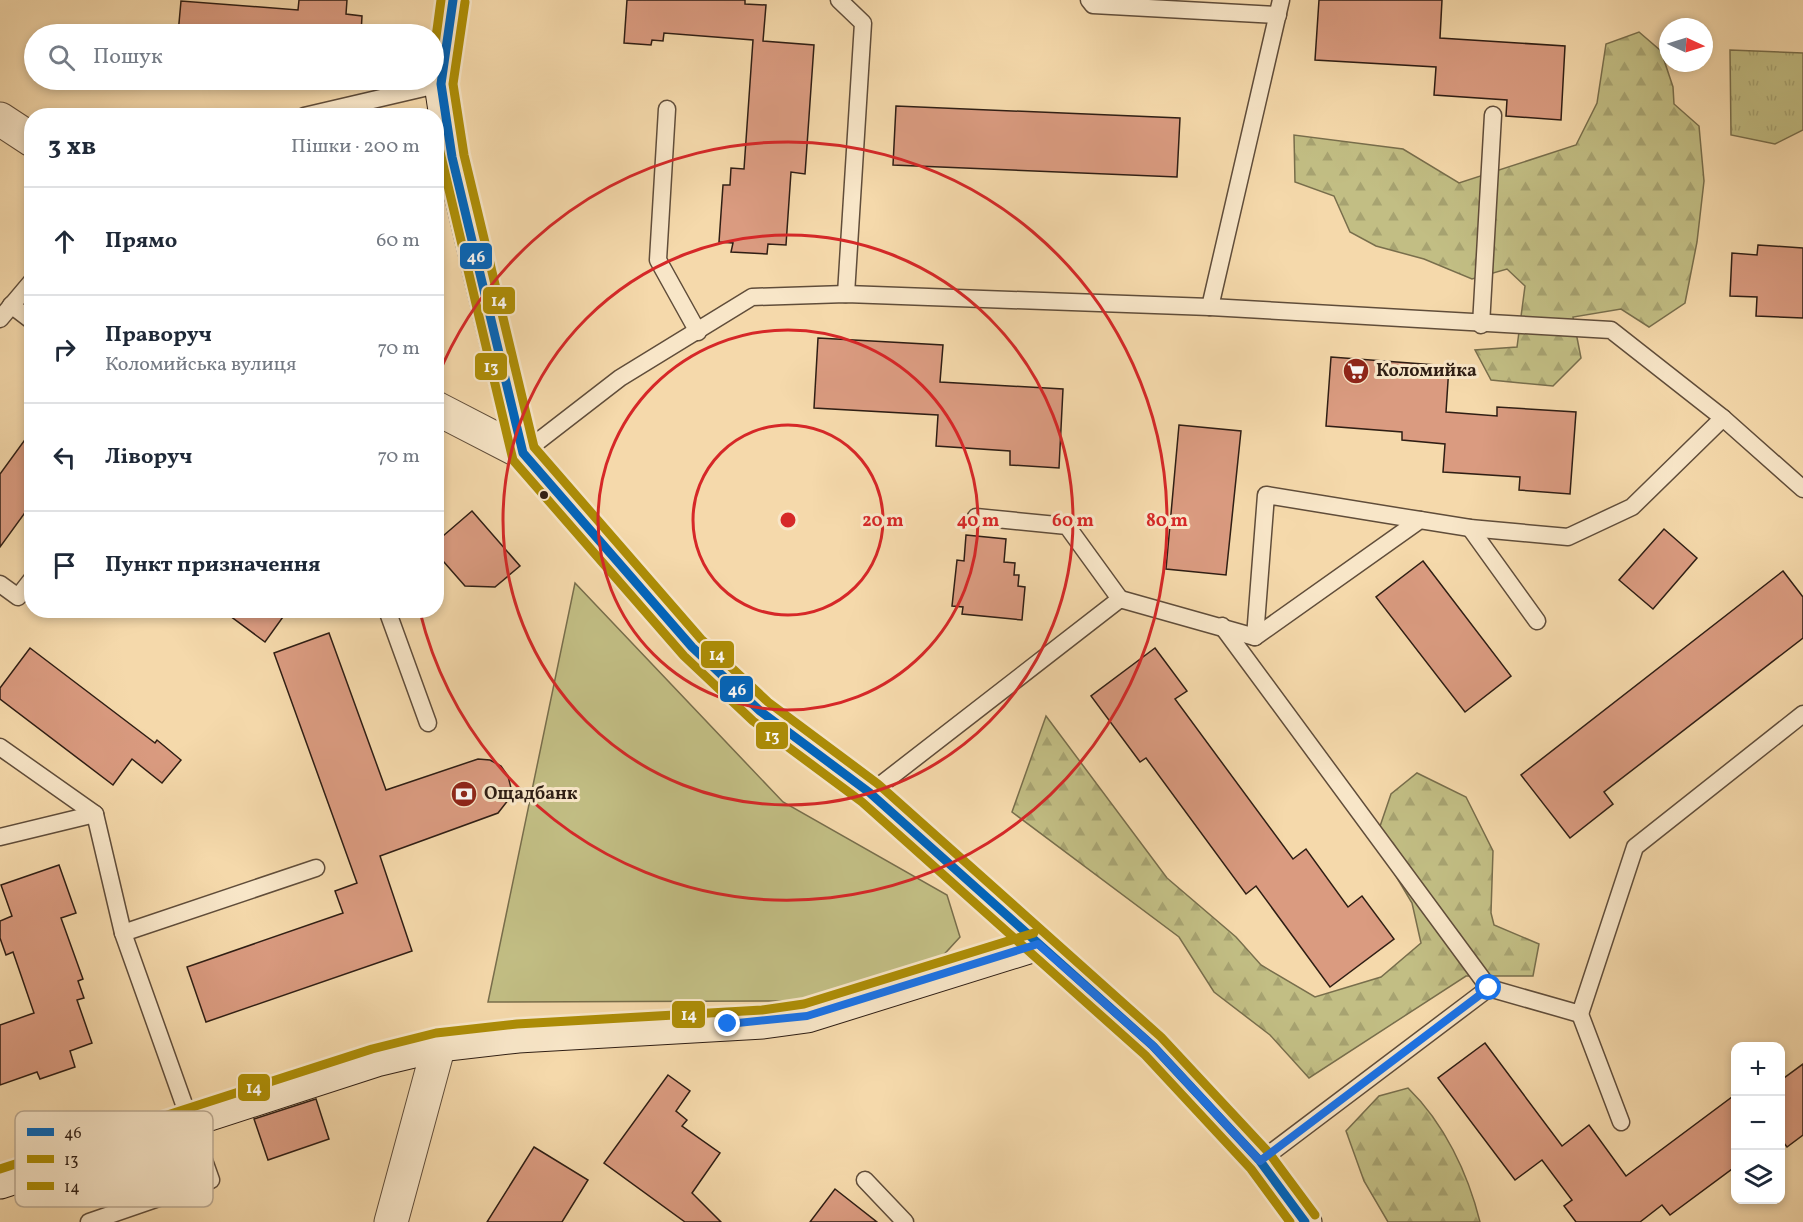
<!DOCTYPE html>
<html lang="uk">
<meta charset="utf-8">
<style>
:root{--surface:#fff;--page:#f6f6f7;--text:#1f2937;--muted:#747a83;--line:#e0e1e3}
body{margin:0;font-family:Vollkorn,serif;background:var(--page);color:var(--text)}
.controls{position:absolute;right:18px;bottom:18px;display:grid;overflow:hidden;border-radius:12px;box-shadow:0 3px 9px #0003}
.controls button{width:54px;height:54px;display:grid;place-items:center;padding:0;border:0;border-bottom:2px solid var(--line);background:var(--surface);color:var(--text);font:30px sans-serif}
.compass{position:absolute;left:1659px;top:18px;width:54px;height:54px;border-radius:50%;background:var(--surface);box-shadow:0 3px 9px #0003;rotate:94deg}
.stop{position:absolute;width:18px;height:18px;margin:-14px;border:4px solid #1a73e8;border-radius:50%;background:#fff}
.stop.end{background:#1a73e8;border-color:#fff;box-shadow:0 2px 6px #0008}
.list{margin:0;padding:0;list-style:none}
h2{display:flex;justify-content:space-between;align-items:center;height:78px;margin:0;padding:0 24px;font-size:26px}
h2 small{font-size:20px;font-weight:400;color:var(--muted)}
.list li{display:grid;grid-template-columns:39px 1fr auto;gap:18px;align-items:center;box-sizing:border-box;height:108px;padding:0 24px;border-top:2px solid var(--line)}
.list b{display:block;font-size:22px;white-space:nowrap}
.list p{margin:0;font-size:20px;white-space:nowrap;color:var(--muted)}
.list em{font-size:20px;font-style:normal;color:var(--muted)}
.icon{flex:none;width:33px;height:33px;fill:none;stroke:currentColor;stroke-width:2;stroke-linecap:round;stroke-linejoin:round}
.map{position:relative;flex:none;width:1803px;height:1222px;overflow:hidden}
.search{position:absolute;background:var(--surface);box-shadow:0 3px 9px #0003;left:24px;top:24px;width:420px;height:66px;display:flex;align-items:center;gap:15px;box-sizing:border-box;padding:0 21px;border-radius:33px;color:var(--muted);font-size:22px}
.panel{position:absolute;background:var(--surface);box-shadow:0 3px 9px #0003;left:24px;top:108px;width:420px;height:510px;border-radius:24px}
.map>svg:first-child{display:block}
</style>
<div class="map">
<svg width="1803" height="1222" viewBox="0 0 1803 1222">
<defs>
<pattern id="forest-firs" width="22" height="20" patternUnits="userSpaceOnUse" patternTransform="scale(1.5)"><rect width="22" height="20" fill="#c2be84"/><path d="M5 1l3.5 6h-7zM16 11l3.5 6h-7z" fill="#a7a371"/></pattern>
<pattern id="park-tufts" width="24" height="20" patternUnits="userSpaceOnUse" patternTransform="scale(1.5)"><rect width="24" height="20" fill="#c2be84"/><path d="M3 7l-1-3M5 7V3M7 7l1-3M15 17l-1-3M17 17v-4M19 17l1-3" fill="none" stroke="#a7a371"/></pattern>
</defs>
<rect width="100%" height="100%" fill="#f5d9ab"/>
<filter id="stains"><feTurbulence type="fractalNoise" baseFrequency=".00333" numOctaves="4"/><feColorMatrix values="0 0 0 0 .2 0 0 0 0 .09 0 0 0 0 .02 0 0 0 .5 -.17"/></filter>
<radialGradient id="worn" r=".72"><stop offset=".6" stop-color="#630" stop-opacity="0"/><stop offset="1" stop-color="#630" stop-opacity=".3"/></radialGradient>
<path fill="#c2be84" stroke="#786e4c" stroke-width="1.5" d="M575,583L783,802L947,895L960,937L937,962L798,1001L488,1002Z"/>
<g fill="url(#forest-firs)" stroke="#786e4c" stroke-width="1.5">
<path d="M1639,32L1661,51L1673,87L1674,104L1699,126L1704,181L1697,242L1685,303L1649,327L1621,309L1573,317L1581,358L1553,386L1491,380L1475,350L1517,347L1525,286L1507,269L1472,279L1424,259L1376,246L1350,232L1334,196L1295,182L1294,135L1403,149L1459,183L1576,145L1597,103L1606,44Z"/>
<path d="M1046,716L1167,878L1236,937L1261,965L1315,997L1381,977L1421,943L1412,903L1375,841L1391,794L1417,773L1466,797L1493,851L1491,913L1494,925L1539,944L1533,976H1466L1309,1078L1270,1035L1214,992L1179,937L1012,812Z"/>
<path d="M1408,1088C1444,1123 1468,1173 1480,1222H1388L1364,1181L1346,1131L1379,1096Z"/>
</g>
<path fill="url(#park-tufts)" stroke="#786e4c" stroke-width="1.5" d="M1730,50L1803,53V130L1775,144L1731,135Z"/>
<g fill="#da9b80" stroke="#2f1e14" stroke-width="1.5">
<path d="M299,0H347L346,14L362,16L361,34H287L237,30V34H178L181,1L298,10Z"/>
<path d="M627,0H745V4L766,5L763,41L814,45L805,174L791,172L786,245L768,244L767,254L731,252L733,243L719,242L723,185H730L731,168L744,169L753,40L664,33L663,41L652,40L651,45L624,43Z"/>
<path d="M1319,0H1442L1440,38L1565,46L1561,120L1506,116L1507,100L1434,95L1436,67L1315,60Z"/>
<path d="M896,106L1180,118L1177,177L893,165Z"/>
<path d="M1758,245L1803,248V318L1756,316L1757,297L1730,296L1732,253L1757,255Z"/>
<path d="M818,338L943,345L940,382L1063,389L1059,468L1010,465V451L936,446L938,415L814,408Z"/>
<path d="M1331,357L1449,366L1446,412L1497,416V407L1576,412L1570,494L1519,490L1520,477L1443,472L1445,444L1402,440V432L1326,426Z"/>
<path d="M1179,425L1241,431L1226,575L1166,569Z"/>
<path d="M32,430V503L0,547V474Z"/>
<path d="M472,511L520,566L495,587L465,586L436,553V542Z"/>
<path d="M1664,529L1697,558L1653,609L1619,580Z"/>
<path d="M966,535L1006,539L1004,562L1015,563L1014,575H1019L1018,586L1025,587L1022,620L962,614L963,607L952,606L957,560L964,561Z"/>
<path d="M1423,561L1511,676L1465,712L1376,597Z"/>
<path d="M1783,571L1803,597V638L1604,792L1613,804L1570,838L1521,775Z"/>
<path d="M222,610H288L265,642Z"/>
<path d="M329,633L386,790L478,759L490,760L501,766L508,776L511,788L509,799L498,813L380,856L412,951L206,1022L187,967L343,913L335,891L357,883L274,653Z"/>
<path d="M30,648L155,743L157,740L181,760L162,783L132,759L113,785L0,699V688Z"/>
<path d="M1155,648L1187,691L1175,699L1293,859L1306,849L1348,907L1362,896L1394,939L1330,987L1256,886L1246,894L1146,758L1140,762L1091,696Z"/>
<path d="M59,865L76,913L61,918L83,979L78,981L84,998L77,1000L92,1043L70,1051L75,1067L40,1079L37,1072L0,1085V1025L34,1013L13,952L6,955L0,938V921L12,916L1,885Z"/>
<path d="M1485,1043L1562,1146L1589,1125L1626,1176L1736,1094V1166L1670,1215L1662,1205L1640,1222H1576L1564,1206L1572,1200L1542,1160L1515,1180L1438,1078Z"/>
<path d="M1803,1064V1135L1787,1147L1780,1138V1081Z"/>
<path d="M668,1075L690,1091L676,1111L687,1120L682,1126L720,1153L692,1193L721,1222H685L604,1163Z"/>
<path d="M316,1099L329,1139L268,1160L254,1119Z"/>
<path d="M534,1147L588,1180L562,1222H487Z"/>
<path d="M835,1189L877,1222H810Z"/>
</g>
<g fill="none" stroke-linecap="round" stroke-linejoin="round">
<defs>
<g id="lane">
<path d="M839,0L863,23L846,294"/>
<path d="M1089,0L1093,5L1278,15"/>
<path d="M667,109L658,260L698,332"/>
<path d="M304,116L441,84"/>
<path d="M11,305L32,321"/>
<path d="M1210,307L1281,0"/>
<path d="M0,319L32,281"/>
<path d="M1481,325L1493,115"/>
<path d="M523,453L620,378L752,297L846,294L1210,307L1611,330L1723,418L1803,489"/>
<path d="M976,517L1067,526L1120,599"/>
<path d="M1470,528L1537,621"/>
<path d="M0,584L18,597L32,579"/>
<path d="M387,610L428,723"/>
<path d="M1222,626L1489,988"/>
<path d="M1255,637L1266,495L1420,520"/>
<path d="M0,747L95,814L123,933L211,1180L89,1222"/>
<path d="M870,793L1120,599L1255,637L1420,520L1470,528L1568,537L1632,507L1723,418"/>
<path d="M0,837L95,814"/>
<path d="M123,933L316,868"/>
<path d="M1580,1014L1621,1122"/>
<path d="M1260,1161L1489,988L1580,1014L1635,847L1803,714"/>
<path d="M865,1180L905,1222"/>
</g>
<g id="street">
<path d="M0,119L32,140"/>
<path d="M436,408L523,453"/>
<path d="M391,1222L439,1045"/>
</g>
<g id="secondary">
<path d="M453,0L441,84L452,157L523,453L692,647L760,711L870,793L1153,1046L1260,1161L1305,1222"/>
<path d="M0,1182L376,1060L439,1045L518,1036L763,1022L807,1016L1038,944"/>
</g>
</defs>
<use href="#lane" stroke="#604d3a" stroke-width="19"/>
<use href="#street" stroke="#604d3a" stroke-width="35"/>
<use href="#secondary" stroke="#2f1e14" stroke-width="35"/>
<use href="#lane" stroke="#f8e6c8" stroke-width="16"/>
<use href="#street" stroke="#f8e6c8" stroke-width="33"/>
<use href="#secondary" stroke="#f8e6c8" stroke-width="33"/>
<defs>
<path id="bus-1" d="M453,0L441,84L452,157L523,453L692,647L760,711L870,793L1153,1046L1260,1161L1305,1222"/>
<g id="bus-2">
<path d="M434,52L441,0"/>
<path d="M436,135L513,460L684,656L753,721L862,802L1145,1055L1251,1169L1290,1222"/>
</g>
<g id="bus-3">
<path d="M465,2L453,84L464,155L534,447L701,639L768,702L878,784L1161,1037L1269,1153L1315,1215"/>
<path d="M0,1169L372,1049L436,1033L517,1024L762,1010L804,1004L1034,933"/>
</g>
</defs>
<use href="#bus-1" stroke="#f8e6c8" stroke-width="14"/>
<use href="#bus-2" stroke="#f8e6c8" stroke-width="14"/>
<use href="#bus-3" stroke="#f8e6c8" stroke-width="14"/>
<use href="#bus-1" stroke="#0065bd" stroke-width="9"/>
<use href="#bus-2" stroke="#ad8d06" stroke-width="9"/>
<use href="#bus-3" stroke="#ad8d06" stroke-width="9"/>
</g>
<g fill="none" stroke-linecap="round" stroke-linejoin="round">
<path stroke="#1a73e8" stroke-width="8" d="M728,1024L807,1016L1038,944L1153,1046L1260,1161L1489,988"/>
</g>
<g fill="none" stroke="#d62828" stroke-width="3">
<circle cx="788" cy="520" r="95"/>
<circle cx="788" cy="520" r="190"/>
<circle cx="788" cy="520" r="285"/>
<path d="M437 378A379 379 0 1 1 420 612"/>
</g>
<defs>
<symbol id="supermarket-disc" viewBox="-11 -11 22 22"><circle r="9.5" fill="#8f2418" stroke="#f8e6c8"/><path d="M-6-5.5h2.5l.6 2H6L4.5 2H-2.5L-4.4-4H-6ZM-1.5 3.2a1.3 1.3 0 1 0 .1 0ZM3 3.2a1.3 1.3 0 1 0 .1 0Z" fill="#fff"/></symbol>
<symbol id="bank-disc" viewBox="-11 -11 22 22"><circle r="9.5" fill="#8f2418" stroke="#f8e6c8"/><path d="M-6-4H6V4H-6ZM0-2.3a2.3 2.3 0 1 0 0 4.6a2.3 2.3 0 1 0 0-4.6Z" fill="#fff"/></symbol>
</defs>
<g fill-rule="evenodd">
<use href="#supermarket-disc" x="1341" y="356" width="30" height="30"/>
<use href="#bank-disc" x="449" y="779" width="30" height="30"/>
</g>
<circle fill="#2f1e14" stroke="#f8e6c8" stroke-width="2" cx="544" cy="495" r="5"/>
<g text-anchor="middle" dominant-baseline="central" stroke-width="6" stroke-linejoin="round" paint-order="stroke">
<g font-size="18" font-weight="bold" fill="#2f1e14" stroke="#f8e6c8" text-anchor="start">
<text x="1376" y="371">Коломийка</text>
<text x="484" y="794">Ощадбанк</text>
</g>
</g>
<rect x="15" y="1111" width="198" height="96" rx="9" fill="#f8e6c8" stroke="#bcaa92" stroke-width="1.5"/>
<rect x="27" y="1128" width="27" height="8" fill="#0065bd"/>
<rect x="27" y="1155" width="27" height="8" fill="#ad8d06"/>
<rect x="27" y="1182" width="27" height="8" fill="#ad8d06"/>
<g font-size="16" fill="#2f1e14">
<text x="64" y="1138">46</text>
<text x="64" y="1165">13</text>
<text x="64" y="1192">14</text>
</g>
<circle cx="788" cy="520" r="9" fill="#d62828" stroke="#f8e6c8" stroke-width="3"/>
<g font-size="18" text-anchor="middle" font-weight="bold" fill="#d62828" stroke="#f8e6c8" stroke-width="6" stroke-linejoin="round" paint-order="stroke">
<text x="883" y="526">20 m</text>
<text x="978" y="526">40 m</text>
<text x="1073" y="526">60 m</text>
<text x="1167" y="526">80 m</text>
</g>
<g stroke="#f8e6c8" stroke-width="2">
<rect x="459" y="242" width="34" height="28" rx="6" fill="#0065bd"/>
<rect x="482" y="286" width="34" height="29" rx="6" fill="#ad8d06"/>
<rect x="474" y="352" width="34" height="29" rx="6" fill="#ad8d06"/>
<rect x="700" y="640" width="35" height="29" rx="6" fill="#ad8d06"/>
<rect x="719" y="675" width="35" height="28" rx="6" fill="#0065bd"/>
<rect x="755" y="721" width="34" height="29" rx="6" fill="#ad8d06"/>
<rect x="671" y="1000" width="35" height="29" rx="6" fill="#ad8d06"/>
<rect x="237" y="1073" width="34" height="29" rx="6" fill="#ad8d06"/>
</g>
<g font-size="16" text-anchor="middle" font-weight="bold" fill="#fff">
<text x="476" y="262">46</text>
<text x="499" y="306">14</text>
<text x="491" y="372">13</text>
<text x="717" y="660">14</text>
<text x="737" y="695">46</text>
<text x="772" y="741">13</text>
<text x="689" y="1020">14</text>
<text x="254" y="1093">14</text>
</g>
<rect width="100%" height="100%" filter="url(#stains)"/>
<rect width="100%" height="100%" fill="url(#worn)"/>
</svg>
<div class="controls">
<button>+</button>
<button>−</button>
<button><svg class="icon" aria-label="layers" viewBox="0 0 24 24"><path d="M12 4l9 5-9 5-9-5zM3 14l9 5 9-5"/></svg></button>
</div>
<svg class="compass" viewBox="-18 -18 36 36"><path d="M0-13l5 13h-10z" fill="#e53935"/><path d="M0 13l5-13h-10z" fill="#747a83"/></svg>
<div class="stop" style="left:1489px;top:988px"></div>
<div class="stop end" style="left:728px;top:1024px"></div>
<div class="search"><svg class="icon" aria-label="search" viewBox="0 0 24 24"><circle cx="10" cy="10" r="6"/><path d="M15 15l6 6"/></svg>Пошук</div>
<section class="panel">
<h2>3 хв<small>Пішки · 200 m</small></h2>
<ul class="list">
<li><svg class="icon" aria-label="ahead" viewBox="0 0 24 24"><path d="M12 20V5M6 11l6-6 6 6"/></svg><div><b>Прямо</b></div><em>60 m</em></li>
<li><svg class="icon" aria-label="right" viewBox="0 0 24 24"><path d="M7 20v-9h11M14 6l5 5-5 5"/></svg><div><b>Праворуч</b><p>Коломийська вулиця</p></div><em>70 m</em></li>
<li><svg class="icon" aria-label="left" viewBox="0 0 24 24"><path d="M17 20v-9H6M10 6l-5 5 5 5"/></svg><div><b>Ліворуч</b></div><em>70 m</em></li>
<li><svg class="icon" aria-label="arrive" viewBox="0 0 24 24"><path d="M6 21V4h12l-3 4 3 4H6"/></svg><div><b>Пункт призначення</b></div></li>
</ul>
</section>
</div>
